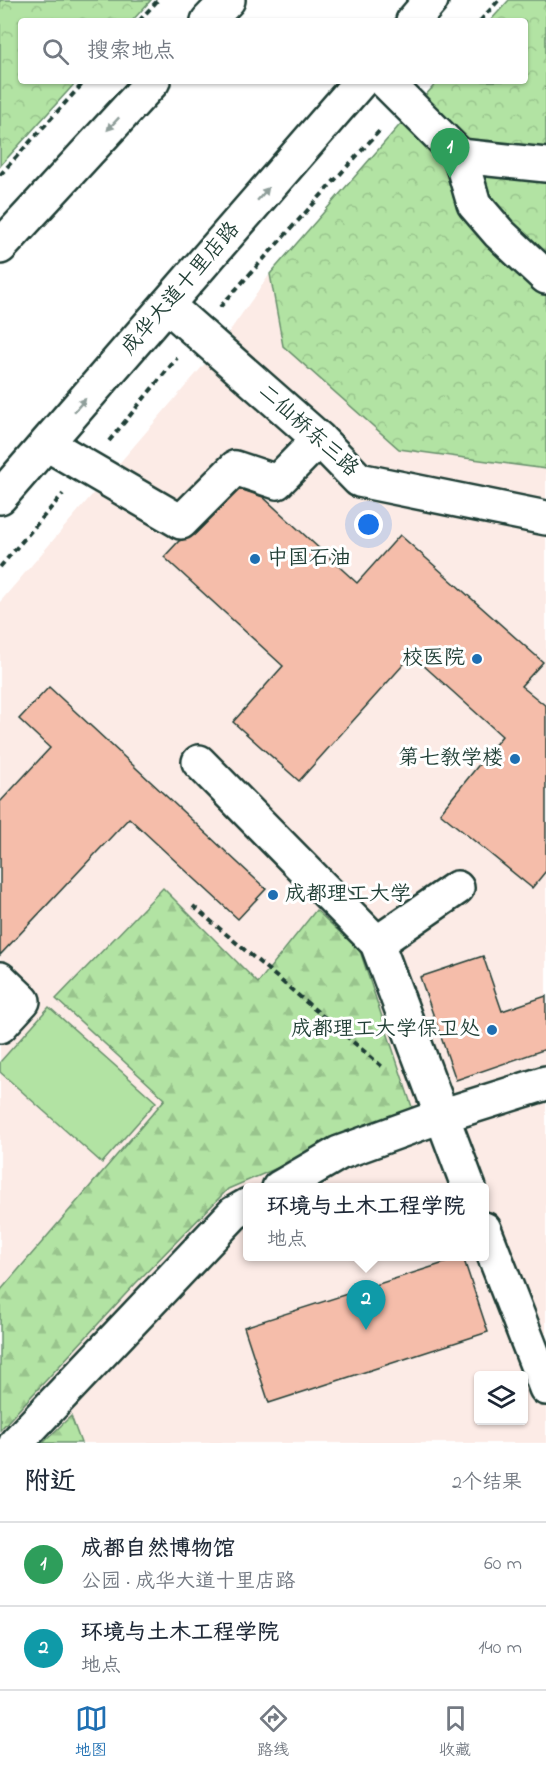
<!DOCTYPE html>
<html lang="zh">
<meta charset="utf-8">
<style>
:root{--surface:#fff;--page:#f6f6f7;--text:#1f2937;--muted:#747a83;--line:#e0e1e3;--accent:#1f6fb2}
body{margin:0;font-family:"Indie Flower","LXGW WenKai TC",sans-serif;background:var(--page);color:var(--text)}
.controls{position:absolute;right:18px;bottom:18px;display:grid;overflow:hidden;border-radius:6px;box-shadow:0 2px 4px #0004}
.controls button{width:54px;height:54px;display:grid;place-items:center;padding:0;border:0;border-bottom:2px solid var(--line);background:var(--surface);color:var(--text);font:30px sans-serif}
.you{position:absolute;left:369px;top:525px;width:21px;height:21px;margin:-15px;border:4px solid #fff;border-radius:50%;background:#1a73e8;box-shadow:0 0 0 9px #1a73e833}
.badge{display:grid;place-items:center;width:39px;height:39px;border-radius:50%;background:var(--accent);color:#fff;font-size:20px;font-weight:700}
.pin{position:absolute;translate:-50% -50px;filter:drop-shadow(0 2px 3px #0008)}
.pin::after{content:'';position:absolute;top:32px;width:21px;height:18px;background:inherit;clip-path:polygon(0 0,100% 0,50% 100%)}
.popup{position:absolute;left:243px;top:1183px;width:246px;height:78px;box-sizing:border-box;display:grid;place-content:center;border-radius:6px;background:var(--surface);filter:drop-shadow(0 2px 4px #0005);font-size:20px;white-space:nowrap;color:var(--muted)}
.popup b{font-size:22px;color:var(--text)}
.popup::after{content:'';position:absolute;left:50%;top:100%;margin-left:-12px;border:12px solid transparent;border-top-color:var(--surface)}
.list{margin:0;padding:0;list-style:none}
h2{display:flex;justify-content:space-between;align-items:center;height:78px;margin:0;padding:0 24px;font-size:26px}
h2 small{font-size:20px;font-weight:400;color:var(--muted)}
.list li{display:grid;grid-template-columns:39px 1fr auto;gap:18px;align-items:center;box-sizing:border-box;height:84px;padding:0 24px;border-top:2px solid var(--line)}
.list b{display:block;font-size:22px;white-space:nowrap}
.list p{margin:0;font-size:20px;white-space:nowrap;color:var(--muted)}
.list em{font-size:20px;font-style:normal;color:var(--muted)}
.icon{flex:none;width:33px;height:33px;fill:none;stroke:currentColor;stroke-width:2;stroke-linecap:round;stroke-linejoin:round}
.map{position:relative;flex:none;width:546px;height:1443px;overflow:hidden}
.search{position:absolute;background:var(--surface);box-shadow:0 2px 4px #0004;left:18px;right:18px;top:18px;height:66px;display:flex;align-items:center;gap:15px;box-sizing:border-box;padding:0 21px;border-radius:6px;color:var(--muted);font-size:22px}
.sheet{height:246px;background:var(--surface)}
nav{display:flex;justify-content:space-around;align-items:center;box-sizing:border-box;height:84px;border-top:2px solid var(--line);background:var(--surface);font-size:16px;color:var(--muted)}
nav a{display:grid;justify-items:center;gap:3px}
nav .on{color:var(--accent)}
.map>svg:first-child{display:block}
</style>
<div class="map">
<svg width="546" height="1443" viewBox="0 0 546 1443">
<defs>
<pattern id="forest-firs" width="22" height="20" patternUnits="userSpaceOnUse" patternTransform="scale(1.5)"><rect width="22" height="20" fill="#b2e3a3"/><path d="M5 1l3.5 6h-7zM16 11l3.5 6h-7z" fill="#99c48d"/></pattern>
<pattern id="park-crowns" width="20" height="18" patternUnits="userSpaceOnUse" patternTransform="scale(1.5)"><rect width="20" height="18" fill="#b2e3a3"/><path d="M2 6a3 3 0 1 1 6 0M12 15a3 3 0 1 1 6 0" fill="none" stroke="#99c48d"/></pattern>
</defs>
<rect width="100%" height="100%" fill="#fff"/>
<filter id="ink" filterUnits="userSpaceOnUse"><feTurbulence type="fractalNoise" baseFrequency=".0167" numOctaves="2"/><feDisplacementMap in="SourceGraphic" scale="12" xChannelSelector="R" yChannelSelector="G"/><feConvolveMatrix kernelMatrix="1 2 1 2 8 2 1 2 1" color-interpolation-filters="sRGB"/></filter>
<g filter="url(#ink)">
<path fill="#fcebe6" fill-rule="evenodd" d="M509,0H546V1443H0V602L214,353L270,274L438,81H525V21H490ZM248,1188H484V1256H248ZM478,1376H524V1420H478Z"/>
<path fill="#b2e3a3" stroke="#68906c" stroke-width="1.5" d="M49,1007L156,1102L102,1163L0,1072V1062Z"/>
<g fill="url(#forest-firs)" stroke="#68906c" stroke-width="1.5">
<path d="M163,888L258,983L316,910L360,951L413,1110L228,1189L135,1284L0,1430V1291L165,1099L56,999Z"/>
<path d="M71,1416L81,1443H43Z"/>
</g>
<g fill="url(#park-crowns)" stroke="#68906c" stroke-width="1.5">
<path d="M0,0H151L132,21H21V81H77L0,166Z"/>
<path d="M509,0H546V469L399,449L283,346L270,274L438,81H525V21H490Z"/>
</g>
<g fill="#f5bdaa" stroke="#1f3d34" stroke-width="1.5">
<path d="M240,489L263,497L357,583L400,535L543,662L521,686L546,706V871L532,888L440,813L502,736L412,655L299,781L233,722L283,666L164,557L179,541L194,535Z"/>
<path d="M49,687L266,889L238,919L129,818L0,955V802L50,748L19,719Z"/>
<path d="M483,956L502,1011L546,996V1049L456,1080L420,977Z"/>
<path d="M463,1257L488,1332L269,1403L244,1327Z"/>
</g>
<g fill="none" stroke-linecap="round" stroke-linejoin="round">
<defs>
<g id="minor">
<path d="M385,81L460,156L474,204L499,233L546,277"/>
<path d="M460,156L546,165"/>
<path d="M167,305L319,439L359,480L546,518"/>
<path d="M47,444L181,522L235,468L277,482L319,439"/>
<path d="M199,762L377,943L469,1188"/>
<path d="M377,943L457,888"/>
<path d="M0,979L23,1001L0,1026"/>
<path d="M279,1188L339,1153L441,1116L546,1083"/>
<path d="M484,1229L546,1388"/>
<path d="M16,1443L234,1213L248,1205"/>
</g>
<g id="major">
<path d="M208,21L228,0"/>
<path d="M413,21L431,0"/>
<path d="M0,247L153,81"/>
<path d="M0,497L361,81"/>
</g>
</defs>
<use href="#minor" stroke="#1f3d34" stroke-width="38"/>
<use href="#major" stroke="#1f3d34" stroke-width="38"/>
<g stroke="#1f3d34" stroke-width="4" stroke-dasharray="6 4.5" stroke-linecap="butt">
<path d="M139,21L158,0"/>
<path d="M480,21L499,0"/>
<path d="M0,175L85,81"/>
<path d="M220,307L382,128"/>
<path d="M109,441L177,358"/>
<path d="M0,567L63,494"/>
<path d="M193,906L385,1069"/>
</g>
<use href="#minor" stroke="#fff" stroke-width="33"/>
<use href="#major" stroke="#fff" stroke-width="33"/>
</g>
<defs><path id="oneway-solid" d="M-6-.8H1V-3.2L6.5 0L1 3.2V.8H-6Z" transform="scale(1.5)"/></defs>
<g fill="#8f9e9a">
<use href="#oneway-solid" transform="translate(113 124) rotate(133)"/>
<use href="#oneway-solid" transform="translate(263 194) rotate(-49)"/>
<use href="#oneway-solid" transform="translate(80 405) rotate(-49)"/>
</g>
</g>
<g fill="#1f6fb2" stroke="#fff" stroke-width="2">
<circle cx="255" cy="559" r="6"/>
<circle cx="477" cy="659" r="6"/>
<circle cx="515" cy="759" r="6"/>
<circle cx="273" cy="895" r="6"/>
<circle cx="492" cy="1030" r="6"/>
</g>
<g text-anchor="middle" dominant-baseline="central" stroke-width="6" stroke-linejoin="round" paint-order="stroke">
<g font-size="21" fill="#1f3d34" stroke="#fff">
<text transform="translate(181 289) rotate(-49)">成华大道十里店路</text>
<text transform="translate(308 431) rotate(42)">二仙桥东三路</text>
</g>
<g font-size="21" fill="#1f3d34" stroke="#fff" text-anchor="end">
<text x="267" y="559" text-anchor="start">中国石油</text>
<text x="465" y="659">校医院</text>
<text x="503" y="759">第七教学楼</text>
<text x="285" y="895" text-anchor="start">成都理工大学</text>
<text x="480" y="1030">成都理工大学保卫处</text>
</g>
</g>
</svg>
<div class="controls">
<button><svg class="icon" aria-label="layers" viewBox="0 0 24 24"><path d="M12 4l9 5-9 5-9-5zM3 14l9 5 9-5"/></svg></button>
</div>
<div class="you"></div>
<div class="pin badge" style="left:450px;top:178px;background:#2e9e5b">1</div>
<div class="pin badge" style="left:366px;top:1330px;background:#0f9aa8">2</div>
<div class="popup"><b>环境与土木工程学院</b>地点</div>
<div class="search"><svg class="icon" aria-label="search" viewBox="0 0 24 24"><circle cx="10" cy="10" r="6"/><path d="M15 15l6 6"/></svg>搜索地点</div>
</div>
<section class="sheet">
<h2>附近<small>2个结果</small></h2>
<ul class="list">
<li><span class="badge" style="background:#2e9e5b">1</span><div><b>成都自然博物馆</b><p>公园 · 成华大道十里店路</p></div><em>60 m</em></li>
<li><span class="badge" style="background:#0f9aa8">2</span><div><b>环境与土木工程学院</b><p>地点</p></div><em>140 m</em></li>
</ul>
</section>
<nav>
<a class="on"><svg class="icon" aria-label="map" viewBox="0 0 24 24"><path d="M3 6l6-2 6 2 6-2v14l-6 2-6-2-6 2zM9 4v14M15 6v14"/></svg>地图</a>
<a><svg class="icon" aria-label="directions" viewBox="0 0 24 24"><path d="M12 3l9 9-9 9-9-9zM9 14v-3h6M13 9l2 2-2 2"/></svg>路线</a>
<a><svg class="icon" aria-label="saved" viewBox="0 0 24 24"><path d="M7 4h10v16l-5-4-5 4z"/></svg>收藏</a>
</nav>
